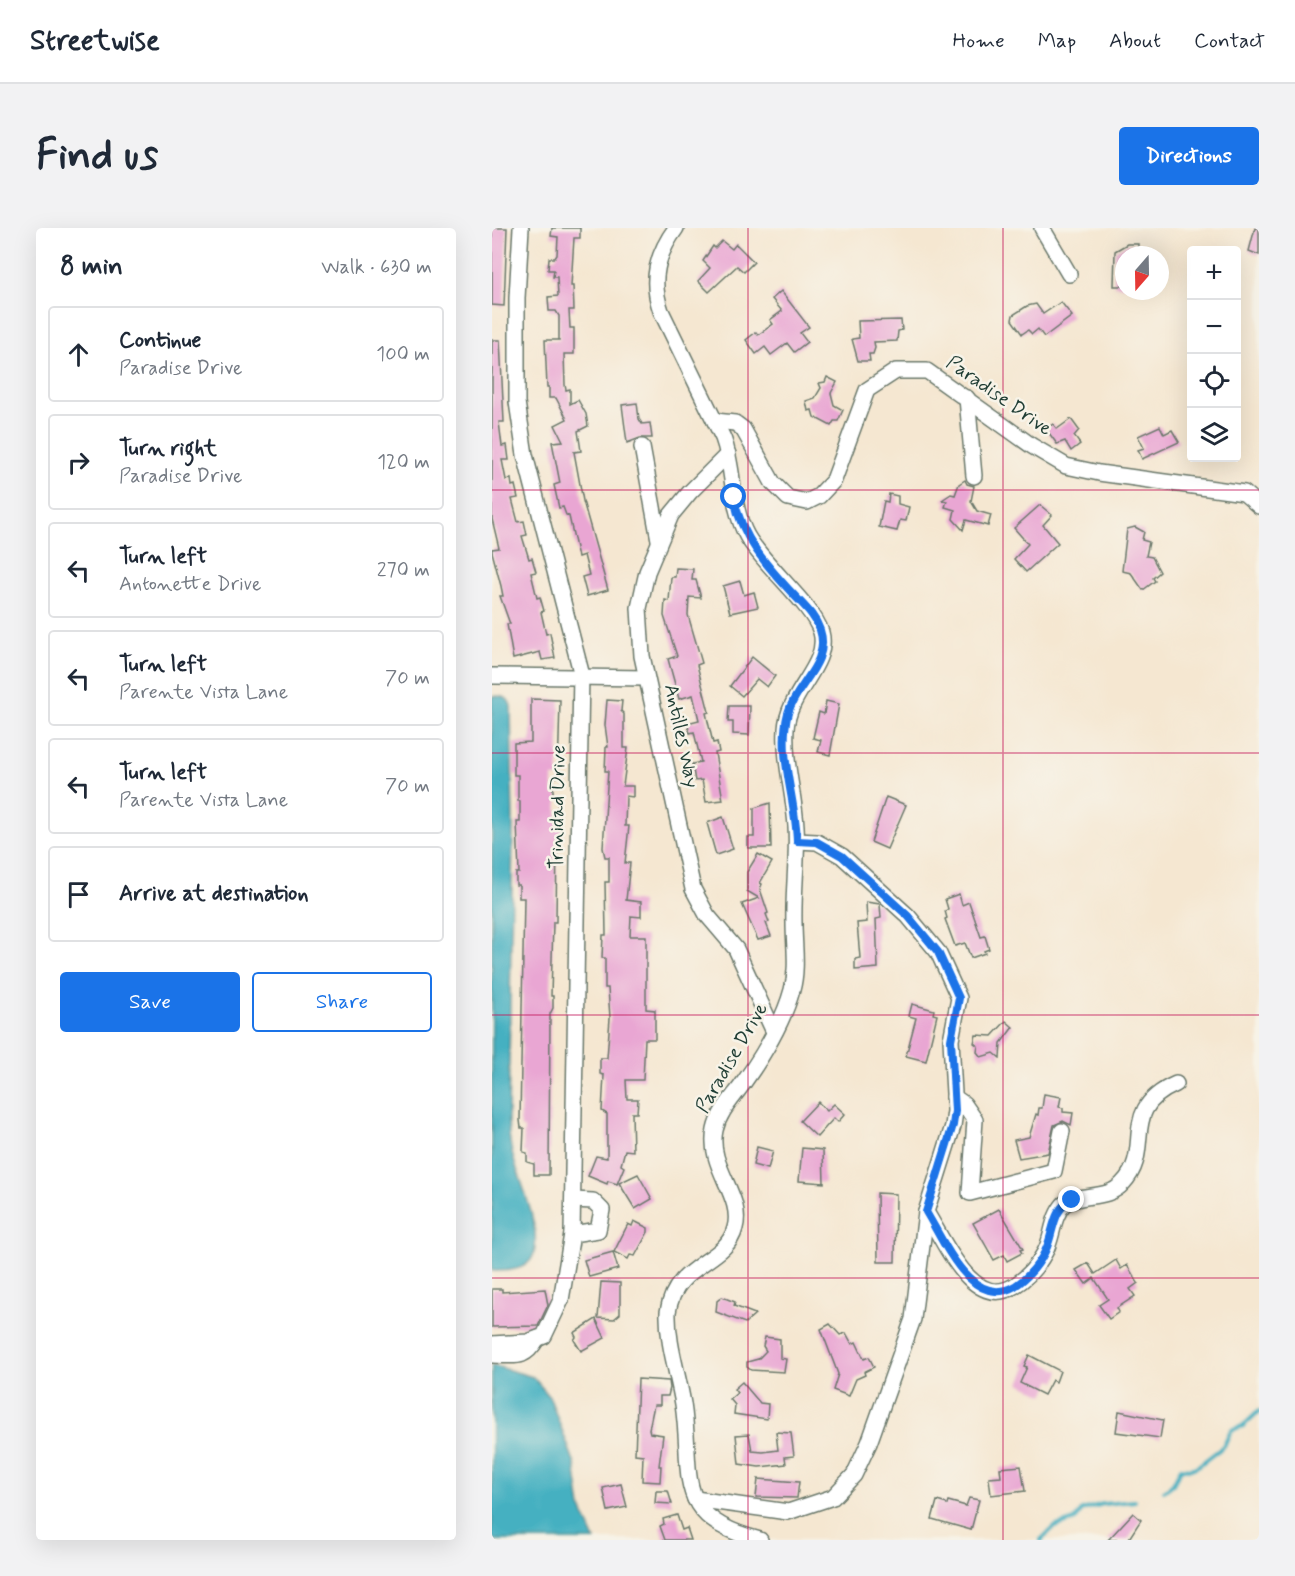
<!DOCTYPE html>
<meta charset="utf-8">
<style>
:root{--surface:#fff;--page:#f2f2f3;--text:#1f2937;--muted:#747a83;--line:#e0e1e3;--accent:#1a73e8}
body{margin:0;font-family:Mynerve,sans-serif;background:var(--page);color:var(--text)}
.controls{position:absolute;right:18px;top:18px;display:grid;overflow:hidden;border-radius:6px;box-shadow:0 6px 24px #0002}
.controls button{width:54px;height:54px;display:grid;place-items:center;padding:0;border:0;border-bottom:2px solid var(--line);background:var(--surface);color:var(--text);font:30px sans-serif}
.compass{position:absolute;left:623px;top:18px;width:54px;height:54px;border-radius:50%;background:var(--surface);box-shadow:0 6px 24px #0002;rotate:200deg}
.stop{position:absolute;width:18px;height:18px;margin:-14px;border:4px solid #1a73e8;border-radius:50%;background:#fff}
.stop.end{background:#1a73e8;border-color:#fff;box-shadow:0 2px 6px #0008}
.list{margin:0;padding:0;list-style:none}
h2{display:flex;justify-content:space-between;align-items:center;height:78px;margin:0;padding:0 24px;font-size:26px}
h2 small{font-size:20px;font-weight:400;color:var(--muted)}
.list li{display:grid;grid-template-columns:39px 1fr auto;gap:18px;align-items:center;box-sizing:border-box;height:96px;margin:0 12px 12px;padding:0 12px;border:2px solid var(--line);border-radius:6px}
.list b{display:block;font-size:22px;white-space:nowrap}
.list p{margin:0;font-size:20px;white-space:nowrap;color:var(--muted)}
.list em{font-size:20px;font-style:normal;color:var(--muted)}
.actions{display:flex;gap:12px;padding:18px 24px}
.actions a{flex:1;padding:14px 0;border:2px solid var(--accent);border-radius:6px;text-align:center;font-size:21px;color:var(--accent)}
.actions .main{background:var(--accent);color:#fff}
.icon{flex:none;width:33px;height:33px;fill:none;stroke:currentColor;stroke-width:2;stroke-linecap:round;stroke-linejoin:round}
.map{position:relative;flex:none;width:767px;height:1312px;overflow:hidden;border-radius:6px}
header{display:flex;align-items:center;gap:36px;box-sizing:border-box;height:84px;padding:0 30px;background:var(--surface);border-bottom:2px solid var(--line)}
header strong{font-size:28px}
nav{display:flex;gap:33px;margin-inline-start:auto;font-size:21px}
.intro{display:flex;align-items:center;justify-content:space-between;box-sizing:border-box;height:144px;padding:0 36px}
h1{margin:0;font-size:42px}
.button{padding:15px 27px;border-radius:6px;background:var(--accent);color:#fff;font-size:21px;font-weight:700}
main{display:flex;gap:36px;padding:0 36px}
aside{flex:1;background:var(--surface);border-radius:6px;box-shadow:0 6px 24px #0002}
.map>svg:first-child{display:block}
</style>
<header>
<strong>Streetwise</strong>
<nav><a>Home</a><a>Map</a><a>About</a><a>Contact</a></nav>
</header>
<div class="intro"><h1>Find us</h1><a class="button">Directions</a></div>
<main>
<aside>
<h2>8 min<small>Walk · 630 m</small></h2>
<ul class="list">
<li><svg class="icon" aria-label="ahead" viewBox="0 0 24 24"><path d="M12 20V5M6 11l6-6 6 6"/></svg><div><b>Continue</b><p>Paradise Drive</p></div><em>100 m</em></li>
<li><svg class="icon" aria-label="right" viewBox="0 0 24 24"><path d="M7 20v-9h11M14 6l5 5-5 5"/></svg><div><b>Turn right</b><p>Paradise Drive</p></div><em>120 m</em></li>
<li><svg class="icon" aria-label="left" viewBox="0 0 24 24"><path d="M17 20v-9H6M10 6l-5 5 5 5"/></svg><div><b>Turn left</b><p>Antonette Drive</p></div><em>270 m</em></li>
<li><svg class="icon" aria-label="left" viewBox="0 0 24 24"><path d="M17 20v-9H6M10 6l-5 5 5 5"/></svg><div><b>Turn left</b><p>Parente Vista Lane</p></div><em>70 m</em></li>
<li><svg class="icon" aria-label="left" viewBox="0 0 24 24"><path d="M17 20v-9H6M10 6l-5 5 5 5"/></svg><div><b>Turn left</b><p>Parente Vista Lane</p></div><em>70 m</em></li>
<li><svg class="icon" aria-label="arrive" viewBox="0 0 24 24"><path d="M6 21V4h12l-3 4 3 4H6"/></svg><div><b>Arrive at destination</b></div></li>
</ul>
<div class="actions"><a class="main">Save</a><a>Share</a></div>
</aside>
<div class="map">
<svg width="767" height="1312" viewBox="0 0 767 1312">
<rect width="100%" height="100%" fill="#f7f3e8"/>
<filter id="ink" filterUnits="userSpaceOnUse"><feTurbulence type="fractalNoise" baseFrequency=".0167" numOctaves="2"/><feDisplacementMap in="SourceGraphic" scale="12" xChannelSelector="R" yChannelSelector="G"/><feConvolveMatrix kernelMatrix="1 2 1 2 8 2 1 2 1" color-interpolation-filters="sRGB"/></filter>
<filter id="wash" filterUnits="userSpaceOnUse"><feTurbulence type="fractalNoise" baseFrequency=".008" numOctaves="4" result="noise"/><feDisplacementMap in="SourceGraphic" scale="24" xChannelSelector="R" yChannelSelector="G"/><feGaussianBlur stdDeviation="1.35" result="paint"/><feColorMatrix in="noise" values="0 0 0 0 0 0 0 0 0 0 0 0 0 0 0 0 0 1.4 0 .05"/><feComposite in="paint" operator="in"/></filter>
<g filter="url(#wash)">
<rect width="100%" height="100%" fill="#f5e7d1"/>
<g fill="#44b0c1" stroke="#32767a" stroke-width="1.5">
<path d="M0,468C10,468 16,468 19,478L21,602L16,895C17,907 18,920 22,932C28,953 57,1017 36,1035C28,1043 10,1043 0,1043Z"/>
<path d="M0,1137L41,1149L57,1168L83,1236L89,1280L103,1312H0Z"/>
</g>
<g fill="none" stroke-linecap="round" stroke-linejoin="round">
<g stroke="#44b0c1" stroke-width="4">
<path d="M672,1263L681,1256L689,1240L699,1241L706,1238L732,1218L739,1202L751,1198L767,1183"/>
<path d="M549,1312L562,1299L583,1292L590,1282L611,1276L643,1273"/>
</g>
</g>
<g id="blocks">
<g fill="#e9a6d3">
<path d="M0,0H15L12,78L0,77Z"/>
<path d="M60,0H88V10H82L79,58H81L82,82H77L78,100H82V126H72L73,157L74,162L78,161V176L86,172L94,186L96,198L86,203L89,223L82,224L91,273L116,362L95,368L90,349L97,347L92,327L86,329L77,288L74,287L71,279L67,280L62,257L68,255L60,214L71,213L63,197L75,191L64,170H57V159H55L53,112H67V88L64,83H57L56,69L66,68L65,49H61L62,42H56L57,30H63L65,27L66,9L59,8Z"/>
<path d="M763,0H767V27L757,23Z"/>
<path d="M230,13L240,21L244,16L262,34L252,44L245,38L217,64L206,53L218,40L211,33L221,18L223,20Z"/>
<path d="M635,16H646V27H632V58H622L623,23Z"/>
<path d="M289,63L317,99L308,105L315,114L302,124L295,115L279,127L273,119L264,126L254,112L264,104L266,107L281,96L278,92L290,83L280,71Z"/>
<path d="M569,74L580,88L552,109L546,101L540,106L536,102L530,106L520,92L521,87L535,78L544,76L551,86Z"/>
<path d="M409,92L410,102L406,103L405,113L382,114L383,120L381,126H377L378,133H366L360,111L367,110L366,93Z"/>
<path d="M0,112H8L12,194H7L10,218L15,217L17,232H10L14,252L19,251L20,258L23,257L26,270L20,271L26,294L32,293L35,307L30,308L37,331L40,330L44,344L39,345L45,370L48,369L52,383L49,384L54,406L58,405L63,430L50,432L48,424L21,431L15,396H18L8,368H11L9,358L0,324V321L7,320L0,291Z"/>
<path d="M335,149L345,154L339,165L342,177L351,182L346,193H342L339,198L322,189L320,182L316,183L314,173L323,170L329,160L327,155L333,154Z"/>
<path d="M145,175L147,191L150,196L158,195L160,210H148L135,215L130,177Z"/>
<path d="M579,191L587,202L582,208L588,216L579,223L573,213L565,216L554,201L561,196L565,201Z"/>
<path d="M668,198L672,206L680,202L687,214L650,231L646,222L652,220L646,208Z"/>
<path d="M473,252L475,256L482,258L479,273L485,283L499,287L496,298L474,292L471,302L461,291L463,282L453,279L455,273L450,272L459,266L463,267L467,256Z"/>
<path d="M397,266L406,268V276L417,279L414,293L408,292L405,303L387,299L392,273L396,274Z"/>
<path d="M548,277L560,287L551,297L566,315L534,344L522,331L536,316L522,300Z"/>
<path d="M643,299L652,304L650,312L657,314L654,328L660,329L668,344L661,350L663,353L651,362L639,345L630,343L635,301Z"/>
<path d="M184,340L201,341L200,352H204L209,370L197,369L196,387L210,435L205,437L217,484L214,485L221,515L225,514L227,524L223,525L231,572L214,574L210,552L203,553L200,536L209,534L202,504L198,505L195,495L207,492L201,467L187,471L176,431L185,428L172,388L173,372L177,373L179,349H183Z"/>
<path d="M248,353L252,367L262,364L266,379L238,385L231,358Z"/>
<path d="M260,429L283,448L275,459L265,451L250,468L238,458Z"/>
<path d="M39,471L68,472L66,549H61V567H66L65,594L67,601H70V612H65L64,694H61L59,768H61V780L58,786L57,947H42V936L35,934V925L31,924L32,900H29L28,892L32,670H27V657H24V645H27L25,594H28V573H26V547H22V515L39,514Z"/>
<path d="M115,472L130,473L129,483L132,486V520H136L131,558H141V569L134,568L133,598H137L133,635H138L134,672L149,674V689L139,688L138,708H154V781L163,782V811H153L151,852H134L135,871H146L145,885H140L141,923L133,922L129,937L132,939L125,956L116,953L115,956L96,948L104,928L115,930V886L110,883L112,847L108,846V830H115L118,790L116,760H113V730H110L111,707H114L113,654H117V629H113L111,620L116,543H113L114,519H116L113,497Z"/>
<path d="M334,473L347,476L338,527L326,524L329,512L321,510L327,484L332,486Z"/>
<path d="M237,478H258L257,507L241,506V494H236Z"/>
<path d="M394,569L414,577L395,621L379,614Z"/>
<path d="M278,575L279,620H256V609H262V580Z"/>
<path d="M231,589L241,621L224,627L215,595Z"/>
<path d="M266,626L280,634L268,655L270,656L268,661L276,685L274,686L277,694L274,695L279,708L266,712L250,676L267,670L255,663V644Z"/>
<path d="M467,666L470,677L477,674L489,709L493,708L497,721L492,723L493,725L479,730L473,715L463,718L453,691L455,690L453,683L456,681L453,671Z"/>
<path d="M374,674L388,676L389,690L384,691L386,740L363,742V731L368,730L365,695L375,694Z"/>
<path d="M420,776L442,782L441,786L445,787L434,833L414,828L424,790L417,788Z"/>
<path d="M514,793L521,799L509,815L508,830L502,825L489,829L485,824L486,818L482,815L484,807L500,808Z"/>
<path d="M552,866L569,869L567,879L571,880V884L581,885L579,897L571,893L562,897L556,925L527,930L522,912L537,909L544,886L546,887L547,880H550Z"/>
<path d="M326,874L335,883L342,876L353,886L346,894L342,890L325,909L308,893Z"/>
<path d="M265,919L281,923L276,941L261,937Z"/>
<path d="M310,920L331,922L332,955L307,953Z"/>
<path d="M146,946L160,971L143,981L127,955Z"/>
<path d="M385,965L404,966L403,1034H386Z"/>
<path d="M507,981L531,1021L528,1022L530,1025L515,1033L512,1027L502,1032L481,995Z"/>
<path d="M142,993L156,1000V1004L143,1028L138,1027L136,1031L122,1024L136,996L140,998Z"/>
<path d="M121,1024L126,1041L97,1049L92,1032Z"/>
<path d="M624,1032L629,1041L635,1037L646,1055L638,1061L643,1068L625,1080L627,1084L617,1091L607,1077L616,1071L602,1050L594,1056L584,1042L596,1035L603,1046Z"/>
<path d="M109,1054L128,1055V1086L122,1091L106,1090Z"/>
<path d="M0,1061H10V1064L53,1061L56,1077L46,1098L0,1099Z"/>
<path d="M230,1069L243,1074L242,1078L263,1086L253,1095L224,1084L225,1073Z"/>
<path d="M104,1091L113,1110L89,1123L82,1112L84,1109L82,1105Z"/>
<path d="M338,1096L348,1107L354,1105L360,1116L364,1114L372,1131L377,1129L382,1139L372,1144L373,1147L364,1151L357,1168L341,1162L346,1146L329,1101Z"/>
<path d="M273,1109L288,1111V1130L294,1131L292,1144L259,1142L255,1139V1134L266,1131L274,1123L271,1118Z"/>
<path d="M537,1127L568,1143L564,1154L560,1152L552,1167L528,1155L535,1139L532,1138Z"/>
<path d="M146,1151L177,1153L178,1160L176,1168H168V1177H162L157,1201L158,1205L171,1207L167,1238H169L168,1254L150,1253L151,1227L143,1226Z"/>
<path d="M250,1154L268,1175L276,1176L275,1191L242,1186L243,1177L238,1171L245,1165L242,1161Z"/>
<path d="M627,1183L671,1192L668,1210L624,1204Z"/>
<path d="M284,1204L299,1205L302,1228L293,1229L294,1236L267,1239L247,1236L244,1207L257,1206L260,1223L271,1224L286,1222Z"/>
<path d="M529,1238L533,1263L499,1267L497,1250L509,1249L508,1240Z"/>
<path d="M266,1251L307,1254L305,1270L264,1269Z"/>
<path d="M129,1256L135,1279L116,1283L111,1260Z"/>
<path d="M164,1263H176L180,1276L163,1275Z"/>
<path d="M477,1270L487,1272L479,1302L440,1291L445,1273L455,1276L456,1273L474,1278Z"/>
<path d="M641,1285L649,1292L636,1312H616Z"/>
<path d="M185,1287L190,1302L195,1300L199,1312H173L168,1298L172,1296L171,1291Z"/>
</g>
</g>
</g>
<g filter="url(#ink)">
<use href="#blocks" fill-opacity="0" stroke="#6a786b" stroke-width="1.5"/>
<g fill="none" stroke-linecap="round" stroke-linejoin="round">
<defs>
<g id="minor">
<path d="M184,0C165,26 158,52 169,83L231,210C243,242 238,277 255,308C273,339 320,376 329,404C338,437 296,463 294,501C292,534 302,565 304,598C306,630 301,662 302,695C302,718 306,740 300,762C291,795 270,829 250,857C240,871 227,884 223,902C215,939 252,968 243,1000C234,1036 183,1034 176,1084C175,1115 186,1145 191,1176C202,1248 178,1289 268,1312"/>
<path d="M550,0L577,46"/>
<path d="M475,170L482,248"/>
<path d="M223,193L243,195L251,201L281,255L296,270L315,274L327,268L342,252L375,162L404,143H435L540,218L574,238L607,245L752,265L767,278"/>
<path d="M150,219L167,312"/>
<path d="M236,226L198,264L179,287L155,344L147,380L150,428L201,661L215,687L244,721L282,804"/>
<path d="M0,448L154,450"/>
<path d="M462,869L472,876L483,892L478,965L562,943L570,903"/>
<path d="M434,984C452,1012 480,1083 522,1058C535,1050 546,1037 553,1024C561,1009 560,989 572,976C590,964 615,973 631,955C663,921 625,882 684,856"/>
<path d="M80,1006L106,1002L110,982L101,973L81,972"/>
<path d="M0,1116L36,1114L52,1108L69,1072L80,1006L89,444L33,227L25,174V70L29,0"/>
<path d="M0,1127C23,1127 32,1133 45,1111"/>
<path d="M203,1271L296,1284L341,1269L362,1247L377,1215L421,1091L434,984L461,898L463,883L459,812L467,770L446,724L416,688L350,628L325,614L305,613"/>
</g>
</defs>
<use href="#minor" stroke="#6a786b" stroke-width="18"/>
<use href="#minor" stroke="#fff" stroke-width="15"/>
</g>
</g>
<g fill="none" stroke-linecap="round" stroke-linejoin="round" filter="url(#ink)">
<path stroke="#1a73e8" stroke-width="8" d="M242,269C248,308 275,338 301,366C311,377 323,387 328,402C339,435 304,456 296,485C285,526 304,571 305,613L325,614L350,628L416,688L446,724L467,770L459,812L463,883L461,897L434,984C452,1013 480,1083 523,1058C537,1049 549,1034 555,1019C562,1002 561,980 580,972"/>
</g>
<path fill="none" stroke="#c2185b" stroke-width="1.5" stroke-opacity="0.55" d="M256,0V1312M511,0V1312M0,262H767M0,525H767M0,787H767M0,1050H767"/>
<g text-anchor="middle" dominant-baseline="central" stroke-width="5" stroke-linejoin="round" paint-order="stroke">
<g font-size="20" fill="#1f3d34" stroke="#f7f3e8">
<text transform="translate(507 168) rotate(35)">Paradise Drive</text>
<text transform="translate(189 508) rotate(78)">Antilles Way</text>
<text transform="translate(66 579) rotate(-89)">Trinidad Drive</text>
<text transform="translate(240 830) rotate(-60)">Paradise Drive</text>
</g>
</g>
</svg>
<div class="controls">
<button>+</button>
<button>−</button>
<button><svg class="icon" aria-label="locate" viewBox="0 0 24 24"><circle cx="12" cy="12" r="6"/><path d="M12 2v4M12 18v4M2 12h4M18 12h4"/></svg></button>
<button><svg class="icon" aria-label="layers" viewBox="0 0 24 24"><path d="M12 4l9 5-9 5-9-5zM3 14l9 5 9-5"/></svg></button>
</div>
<svg class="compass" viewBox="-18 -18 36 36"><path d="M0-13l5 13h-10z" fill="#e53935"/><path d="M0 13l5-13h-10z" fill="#747a83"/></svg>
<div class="stop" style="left:242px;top:269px"></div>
<div class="stop end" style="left:580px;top:972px"></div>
</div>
</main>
